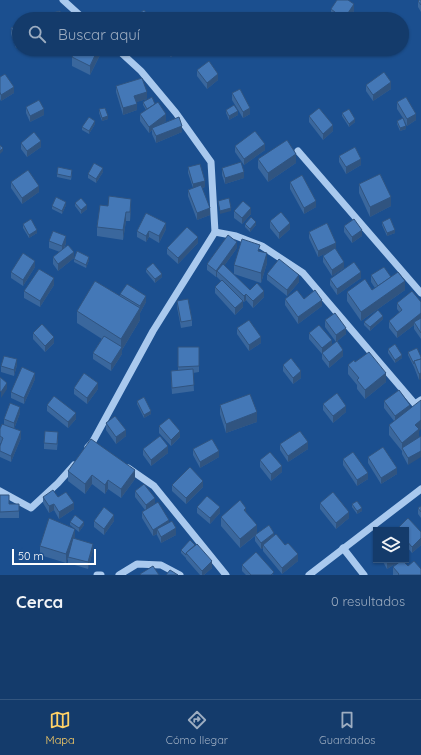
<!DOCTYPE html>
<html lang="es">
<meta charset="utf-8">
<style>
:root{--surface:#143b6b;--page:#1d4271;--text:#f1f3f6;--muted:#9dadc1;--line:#33557e;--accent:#ffd166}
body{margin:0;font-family:Quicksand,sans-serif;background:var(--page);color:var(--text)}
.controls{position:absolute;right:12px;bottom:12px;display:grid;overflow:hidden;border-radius:0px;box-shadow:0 1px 3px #0004}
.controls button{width:36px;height:36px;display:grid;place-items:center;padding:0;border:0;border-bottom:1px solid var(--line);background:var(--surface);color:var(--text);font:20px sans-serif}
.scale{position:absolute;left:12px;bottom:10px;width:84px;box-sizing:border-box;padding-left:4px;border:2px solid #fff;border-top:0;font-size:11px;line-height:14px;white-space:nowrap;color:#fff;-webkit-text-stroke:3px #1b4f8f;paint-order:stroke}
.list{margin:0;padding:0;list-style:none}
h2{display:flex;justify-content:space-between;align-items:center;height:52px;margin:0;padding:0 16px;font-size:17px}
h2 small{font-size:13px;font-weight:400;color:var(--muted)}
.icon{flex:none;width:22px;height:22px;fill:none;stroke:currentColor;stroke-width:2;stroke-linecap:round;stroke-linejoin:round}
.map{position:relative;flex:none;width:421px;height:575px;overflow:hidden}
.search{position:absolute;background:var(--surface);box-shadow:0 1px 3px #0004;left:12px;right:12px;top:12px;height:44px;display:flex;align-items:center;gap:10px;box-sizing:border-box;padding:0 14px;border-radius:22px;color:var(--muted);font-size:15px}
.sheet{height:124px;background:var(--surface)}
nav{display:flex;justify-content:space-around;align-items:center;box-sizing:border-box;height:56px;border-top:1px solid var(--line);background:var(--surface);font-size:11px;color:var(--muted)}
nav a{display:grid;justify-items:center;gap:2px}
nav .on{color:var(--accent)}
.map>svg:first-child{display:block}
</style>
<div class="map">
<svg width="421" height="575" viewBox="0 0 421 575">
<rect width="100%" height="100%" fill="#1b4f8f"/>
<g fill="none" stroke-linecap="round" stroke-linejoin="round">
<g stroke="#a9c9ee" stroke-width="7">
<path d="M63,0L84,19"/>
<path d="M117,49L141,71L176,113L211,162L215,232"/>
<path d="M298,151L421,293"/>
<path d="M88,447L92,443L153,331L215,232L236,236L262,246L303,273L415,404L421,400"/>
<path d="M128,468L154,486L226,575"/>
<path d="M0,491L31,508L58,483L74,465"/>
<path d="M343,548L364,575"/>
<path d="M97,575H101"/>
<path d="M119,575L137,564L161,565L180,575"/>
<path d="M309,575L421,489"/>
</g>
</g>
<g fill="#3a679d">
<path d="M421,0V12L418,7V1Z"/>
<path d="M331,9L354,11L348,19H335L331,16Z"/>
<path d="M19,25V47L16,48L11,34V28Z"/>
<path d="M71,49H103L90,75L72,66V57L73,55L71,54Z"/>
<path d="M165,49H177V51L171,57L165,50Z"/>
<path d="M197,70L218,80L207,89L197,76Z"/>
<path d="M0,77L14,93L1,101L0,99Z"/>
<path d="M366,85L391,89L373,101L366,91Z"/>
<path d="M116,86L147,99L136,102L137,110L123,115L116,92Z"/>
<path d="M232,93L250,114L243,118L232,100Z"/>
<path d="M143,102L155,104L166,121L160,125L182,132L156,143L152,134V130L149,133L140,121V114L146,110L143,105Z"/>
<path d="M397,102L416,120L407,126L404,120L406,129L400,131L397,124V121L403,118L397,109Z"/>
<path d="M26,107L44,115L30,122L26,113Z"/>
<path d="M99,109L108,119L102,121L99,113Z"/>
<path d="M226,110L238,115L229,120L226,113Z"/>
<path d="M342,113L355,122L349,127L342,116Z"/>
<path d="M309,116L333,131L323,140L309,122Z"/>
<path d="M95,124L89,134L82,130V127Z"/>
<path d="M21,143L41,147L27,157L21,149Z"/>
<path d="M235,146L265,150L244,165L235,152Z"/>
<path d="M339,156L361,165L346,174L339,162Z"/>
<path d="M258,159L296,163L268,182L258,168Z"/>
<path d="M188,167L205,187L202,188L210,215L197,220L188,196V190L193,188L188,173Z"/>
<path d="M222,168L244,178L225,184L222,175Z"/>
<path d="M103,172L96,183L88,178V174Z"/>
<path d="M57,174H72L71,180L57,177Z"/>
<path d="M11,182L39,192L22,204L11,188Z"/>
<path d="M290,182L316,207L304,214L290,189Z"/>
<path d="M359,184L391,206L370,217L359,193Z"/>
<path d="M75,203L87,209L81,214L75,206Z"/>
<path d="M66,205L62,214L52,209V206Z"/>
<path d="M131,208L130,221H126L123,240L97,236V227Z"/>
<path d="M234,211L251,214L242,224L234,218Z"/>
<path d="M270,221L290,229L279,239L270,228Z"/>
<path d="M382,222L395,233L387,236L382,225Z"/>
<path d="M23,224L37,233L29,238L23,228Z"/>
<path d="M245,224L256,225L250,232L245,227Z"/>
<path d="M344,226L362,236L352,243L344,232Z"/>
<path d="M166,229L159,243L149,237L146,242L137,237V231Z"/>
<path d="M309,232L336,249L344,268L332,276L323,262V256L331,251L318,257L309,238Z"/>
<path d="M49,241L66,243L64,249L74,258L58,271L53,264V257L60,252L49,248Z"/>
<path d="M198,243L178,264L167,254V248Z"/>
<path d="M237,248L224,266L250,290L264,297L253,308L246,300L244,302L239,297L243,307L235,315L215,293V287L221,281L217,277V276L216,277L207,270V264Z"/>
<path d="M260,251L267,263L261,283L234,274V265Z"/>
<path d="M74,259L89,260L86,268L74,262Z"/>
<path d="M35,267L23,286L11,278V272Z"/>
<path d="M146,269L162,277L155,283L146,272Z"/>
<path d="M267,274L299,282L287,296L267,280Z"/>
<path d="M371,275L391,277L405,290L361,321L347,301V292L372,290L375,288L371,282Z"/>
<path d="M361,278L337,295L330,285V279Z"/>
<path d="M54,285L40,307L24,298V291Z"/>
<path d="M120,294L146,302L140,313V312V320L122,350V354L111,371L93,359V353L102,339L77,323V311L120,297Z"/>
<path d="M285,299L322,306L298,324L285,305Z"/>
<path d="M177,301L192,320V326L181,328L177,307Z"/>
<path d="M421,302V339L414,329V325L397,338L389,328V321L400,313L397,309V303Z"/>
<path d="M383,319L370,331L364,325V322Z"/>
<path d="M325,320L346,334L336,342L325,327Z"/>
<path d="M237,328L261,343L249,351L237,334Z"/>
<path d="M33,333L54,343L45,352L33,339Z"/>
<path d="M309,333L332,345L343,356L329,368L322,359V354L309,339Z"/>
<path d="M178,347L199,366V372L193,373L194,391L172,394L171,378V371L178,370Z"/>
<path d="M388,349L402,358L395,363L388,353Z"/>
<path d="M408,352L421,357L419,380L414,367L408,355Z"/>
<path d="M355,362L386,382L365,399L357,389V385L348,374V365Z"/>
<path d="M17,365L14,376L1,372V366Z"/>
<path d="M283,365L301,378L293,384L283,371Z"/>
<path d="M35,379L24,404L11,398V392Z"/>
<path d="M74,388L98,389L87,404L74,394Z"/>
<path d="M137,401L151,414L144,418L137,404Z"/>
<path d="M384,401L410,409L419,431L408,465L402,454V451L389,435V425L394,421L384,408Z"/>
<path d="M323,404L346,412L333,423L323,410Z"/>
<path d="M47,405L76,419L68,428L47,411Z"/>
<path d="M220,405L257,422L226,433L220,414Z"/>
<path d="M20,413L14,429L21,438L11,462L0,457V446L1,443H0V429L4,425V419Z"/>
<path d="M106,423L126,436L116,444L106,430Z"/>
<path d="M159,426L180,437L171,446L159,433Z"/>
<path d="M58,439L57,450L44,449V443Z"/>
<path d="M280,444L308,449L288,462L280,450Z"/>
<path d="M143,449L168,453L151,466L143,455Z"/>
<path d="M193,449L219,457L200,468L193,455Z"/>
<path d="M368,457L397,474L381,484L368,463Z"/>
<path d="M343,459L368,479L357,486L343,465Z"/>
<path d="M260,460L282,472L271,481L260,467Z"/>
<path d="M68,471L135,479L121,498L108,489L105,494L92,484L85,494L68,481Z"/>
<path d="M172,485L203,487L186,504L172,491Z"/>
<path d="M135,491L155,503L169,522L176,535L161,543L157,535V534L153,536L142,518V512L145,510L135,497Z"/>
<path d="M0,495L9,504H19V518H0Z"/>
<path d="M43,497H58L74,509L59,519L54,510L49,513L43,503Z"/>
<path d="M320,503L349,518L336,529L320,509Z"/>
<path d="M352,504L362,511L357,514L352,507Z"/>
<path d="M421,506V518L418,514V508Z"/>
<path d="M197,507L220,513L210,524L197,513Z"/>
<path d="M246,513L257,534L274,536L298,561L282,574L263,551V548L261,549L255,541V536L240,548L221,526V517Z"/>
<path d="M408,518L421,532V545L412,553L406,546V530H397Z"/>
<path d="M94,521H114L104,535L94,527Z"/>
<path d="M70,522L84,525L79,532L70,525Z"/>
<path d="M74,539L93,550L88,569L68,563V558L66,563L40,555V546Z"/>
<path d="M195,545L212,568L204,575H200L186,559V558L181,553V550Z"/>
<path d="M382,560H403L408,566L421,575H393V567L402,560L387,569Z"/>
<path d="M242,565L274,575H246L242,571Z"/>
</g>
<g fill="#305480">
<path d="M354,4V11L348,19H344Z"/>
<path d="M19,41V47L16,48V42Z"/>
<path d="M98,49H103L90,75V66Z"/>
<path d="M176,49H177V51L171,57V54Z"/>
<path d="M218,74V80L207,89V83Z"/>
<path d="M391,82V89L373,101V95Z"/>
<path d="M14,87V93L1,101V95Z"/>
<path d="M147,92V99L134,103V96Z"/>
<path d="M137,104V110L123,115V108Z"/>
<path d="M250,108V114L243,118V112Z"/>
<path d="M44,109V115L30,122V116Z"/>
<path d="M238,111V115L229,120V116Z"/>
<path d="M166,114V121L153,130L152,128V130L149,133V127Z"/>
<path d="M416,114V120L407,126V119Z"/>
<path d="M108,116V119L102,121V118Z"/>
<path d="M355,119V122L349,127V124Z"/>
<path d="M95,121V124L89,134V131Z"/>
<path d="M333,125V131L323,140V134Z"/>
<path d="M182,126V132L156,143V136Z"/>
<path d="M406,126V129L400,131V128Z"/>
<path d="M41,141V147L27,157V151Z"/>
<path d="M265,144V150L244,165V159Z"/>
<path d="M3,148V151L0,154V151Z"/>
<path d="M296,154V163L268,182V173Z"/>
<path d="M361,159V165L346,174V167Z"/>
<path d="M103,168V172L96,183V179Z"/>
<path d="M244,172V178L225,184V178Z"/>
<path d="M205,181V187L193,191V184Z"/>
<path d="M39,186V192L22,204V198Z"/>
<path d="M391,197V206L370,217V207Z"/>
<path d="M131,199V208L130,221V212Z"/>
<path d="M316,201V207L304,214V208Z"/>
<path d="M66,202V205L62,214V211Z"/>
<path d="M87,205V209L81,214V210Z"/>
<path d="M210,208V215L197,220V213Z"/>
<path d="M231,208V211L220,214V211Z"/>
<path d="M251,208V214L242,224V218Z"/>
<path d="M126,212V221L123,240V230Z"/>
<path d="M256,222V225L250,232V229Z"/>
<path d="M166,223V229L159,243V236Z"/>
<path d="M290,223V229L279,239V233Z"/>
<path d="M37,230V233L29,238V235Z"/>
<path d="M362,230V236L352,243V237Z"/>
<path d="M395,230V233L387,236V233Z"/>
<path d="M149,231V237L146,242V236Z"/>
<path d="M66,236V243L62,253V246Z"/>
<path d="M198,237V243L178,264V258Z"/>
<path d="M237,242V248L219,273L217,271V276L216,277V271Z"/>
<path d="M336,243V249L318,257V251Z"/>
<path d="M74,252V258L58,271V264Z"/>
<path d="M267,253V263L261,283V273Z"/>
<path d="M89,257V260L86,268V265Z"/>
<path d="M35,261V267L23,286V280Z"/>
<path d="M344,262V268L332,276V270Z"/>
<path d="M361,272V278L337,295V289Z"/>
<path d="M162,274V277L155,283V279Z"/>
<path d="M299,275V282L287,296V290Z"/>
<path d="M54,278V285L40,307V301Z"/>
<path d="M405,281V290L361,321V312Z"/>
<path d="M264,291V297L253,308V301Z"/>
<path d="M246,294V300L244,302V296Z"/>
<path d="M146,296V302L140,313V306Z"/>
<path d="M322,300V306L298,324V317Z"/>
<path d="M243,301V307L235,315V308Z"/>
<path d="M140,308V320L122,350V354L111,371V364L121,348V339Z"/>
<path d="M421,313V320L414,322V325L397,338V332Z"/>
<path d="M383,316V319L370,331V327Z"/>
<path d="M346,328V334L336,342V335Z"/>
<path d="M54,337V343L45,352V346Z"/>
<path d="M261,337V343L249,351V345Z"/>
<path d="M332,340V346L322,353V354V348Z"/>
<path d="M343,350V356L329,368V362Z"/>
<path d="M402,355V358L395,363V360Z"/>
<path d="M17,359V365L14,376V370Z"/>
<path d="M301,371V378L293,384V378Z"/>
<path d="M35,373V379L24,404V398Z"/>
<path d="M386,373V382L365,399V390Z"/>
<path d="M421,373V379L419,380V374Z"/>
<path d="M7,383V389L1,398V392Z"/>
<path d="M98,383V389L87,404V398Z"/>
<path d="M410,405V411L395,422V416Z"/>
<path d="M346,406V412L333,423V416Z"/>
<path d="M20,407V413L14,429V423Z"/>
<path d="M151,411V414L144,418V415Z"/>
<path d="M257,412V422L226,433V424Z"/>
<path d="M76,413V419L68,428V422Z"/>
<path d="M421,420V429L419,431V439L402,449V443L415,425Z"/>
<path d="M126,430V436L116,444V437Z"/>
<path d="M21,431V438L11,462V456Z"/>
<path d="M180,431V437L171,446V440Z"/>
<path d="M308,442V449L288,462V456Z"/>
<path d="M168,446V453L151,466V460Z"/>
<path d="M219,451V457L200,468V462Z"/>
<path d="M421,451V457L408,465V458Z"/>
<path d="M282,466V472L271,481V474Z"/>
<path d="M397,468V474L381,484V478Z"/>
<path d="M135,470V479L121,498V489Z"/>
<path d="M368,473V479L357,486V480Z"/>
<path d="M92,475V484L85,494V484Z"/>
<path d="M108,480V489L105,494V485Z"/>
<path d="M203,481V487L186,504V498Z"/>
<path d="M155,498V504L146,511V505Z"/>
<path d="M74,503V509L59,519V512Z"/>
<path d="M54,504V510L49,513V506Z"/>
<path d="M220,507V513L210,524V518Z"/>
<path d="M246,508V517L244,510Z"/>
<path d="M362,508V511L357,514V511Z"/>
<path d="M349,512V518L336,529V523Z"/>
<path d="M114,515V521L104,535V529Z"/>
<path d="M169,520V526L157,529V534L153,536V530Z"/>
<path d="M84,522V525L79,532V528Z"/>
<path d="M257,525V534L240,548V539Z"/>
<path d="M176,528V535L161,543V537Z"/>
<path d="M75,529V538L66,563V554Z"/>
<path d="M274,533V540L263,545V548L261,549V543Z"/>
<path d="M421,538V545L412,553V547Z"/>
<path d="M93,544V550L88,569V562Z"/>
<path d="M298,554V561L282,574V568Z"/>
<path d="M391,560H402L387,569V562Z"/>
<path d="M212,561V568L204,575H202V571Z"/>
</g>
<g fill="#4478b7" stroke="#305480">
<path d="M337,0H348L354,4L344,19L331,9Z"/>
<path d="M419,0H421V5L418,1Z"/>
<path d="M144,10L151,19H132Z"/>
<path d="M60,11L62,19H46L44,15Z"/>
<path d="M19,25V41L16,42L11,28Z"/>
<path d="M76,49H98L90,66L72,57Z"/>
<path d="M167,49H176L171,54Z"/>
<path d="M209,61L218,74L207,83L197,70Z"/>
<path d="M384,72L391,82L373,95L366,85Z"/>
<path d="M5,74L14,87L1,95L0,92V77Z"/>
<path d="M142,78L147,92L134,96L137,104L123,108L116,86Z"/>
<path d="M240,89L250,108L243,112L232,93Z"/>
<path d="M152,97L155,104L147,109L143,102Z"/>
<path d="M406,97L416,114L407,119L397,102Z"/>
<path d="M39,100L44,109L30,116L26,107Z"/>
<path d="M158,102L166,114L149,127L140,114Z"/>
<path d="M234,105L238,111L229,116L226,110Z"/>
<path d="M105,108L108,116L102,118L99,109Z"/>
<path d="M319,108L333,125L323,134L309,116Z"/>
<path d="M349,109L355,119L349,124L342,113Z"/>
<path d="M89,117L95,121L89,131L82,127Z"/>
<path d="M179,117L182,126L156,136L152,128Z"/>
<path d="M403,118L406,126L400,128L397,121Z"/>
<path d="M255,131L265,144L244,159L235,146Z"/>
<path d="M34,132L41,141L27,151L21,143Z"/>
<path d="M287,140L296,154L268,173L258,159Z"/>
<path d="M0,145L3,148L0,151Z"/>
<path d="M355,147L361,159L346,167L339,156Z"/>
<path d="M241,162L244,172L225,178L222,168Z"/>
<path d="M94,163L103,168L96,179L88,174Z"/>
<path d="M200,164L205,181L193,184L188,167Z"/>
<path d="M58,167L72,170L71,177L57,174Z"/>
<path d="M28,170L39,186L22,198L11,182Z"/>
<path d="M380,174L391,197L370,207L359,184Z"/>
<path d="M302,175L316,201L304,208L290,182Z"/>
<path d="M201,185L210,208L197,213L188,190Z"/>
<path d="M109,196L131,199L130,212H126L123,230L97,227L100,205L108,206Z"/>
<path d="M56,197L66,202L62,211L52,206Z"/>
<path d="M81,198L87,205L81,210L75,203Z"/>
<path d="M229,198L231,208L220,211L218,201Z"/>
<path d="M243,201L251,208L242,218L234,211Z"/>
<path d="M281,212L290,223L279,233L270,221Z"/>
<path d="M146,213L166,223L159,236L149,231L146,236L137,231Z"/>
<path d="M251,217L256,222L250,229L245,224Z"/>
<path d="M390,218L395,230L387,233L382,222Z"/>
<path d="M31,219L37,230L29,235L23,224Z"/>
<path d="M354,219L362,230L352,237L344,226Z"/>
<path d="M327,223L336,243L318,251L309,232Z"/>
<path d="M187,227L198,237L178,258L167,248Z"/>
<path d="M53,231L66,236L62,246L49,241Z"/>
<path d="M228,235L237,242L216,271L207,264Z"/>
<path d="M242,239L260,245L258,251L267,253L261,273L234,265Z"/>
<path d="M68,245L74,252L58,264L53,257Z"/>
<path d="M335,248L344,262L332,270L323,256Z"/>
<path d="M77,251L89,257L86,265L74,259Z"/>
<path d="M23,253L35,261L23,280L11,272Z"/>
<path d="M279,259L299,275L287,290L267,274Z"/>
<path d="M354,262L361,272L337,289L330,279Z"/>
<path d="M153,263L162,274L155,279L146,269Z"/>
<path d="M223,264L250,290L257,283L264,291L253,301L246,294L244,296L217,271Z"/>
<path d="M384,267L391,277L378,286L371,275Z"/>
<path d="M39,269L54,278L40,301L24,291Z"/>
<path d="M398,272L405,281L361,312L347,292L365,279L372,290Z"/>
<path d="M222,280L243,301L235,308L215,287Z"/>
<path d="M95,281L140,308L121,339L77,311Z"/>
<path d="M127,284L146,296L140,306L120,294Z"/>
<path d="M297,290L304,299L315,290L322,300L298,317L285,299Z"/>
<path d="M412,291L421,302V313L397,332L389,321L402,310L397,303Z"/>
<path d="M188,299L192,320L181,322L177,301Z"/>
<path d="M378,310L383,316L370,327L364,322Z"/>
<path d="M335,313L346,328L336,335L325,320Z"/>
<path d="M421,318V333L414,322Z"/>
<path d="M249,320L261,337L249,345L237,328Z"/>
<path d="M42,324L54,337L45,346L33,333Z"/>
<path d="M319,325L332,340L322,348L309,333Z"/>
<path d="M104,336L122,347L111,364L93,353Z"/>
<path d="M337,341L343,350L329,362L322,353Z"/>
<path d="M395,344L402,355L395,360L388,349Z"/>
<path d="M178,347H199V366L178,367Z"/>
<path d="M417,348L421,357V359L414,361V364L408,352Z"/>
<path d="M369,352L386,373L365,390L357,380L359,378L348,365L354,360L355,362Z"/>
<path d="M4,356L17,359L14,370L1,366Z"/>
<path d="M291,358L301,371L293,378L283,365Z"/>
<path d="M421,359V373L419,374L414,361Z"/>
<path d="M22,367L35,373L24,398L11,392Z"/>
<path d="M193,369L194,385L172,388L171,371Z"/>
<path d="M84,373L98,383L87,398L74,388Z"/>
<path d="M0,377L7,383L1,392L0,391Z"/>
<path d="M399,390L410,405L395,416L384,401Z"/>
<path d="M337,393L346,406L333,416L323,404Z"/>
<path d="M250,394L257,412L226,424L220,405Z"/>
<path d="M54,396L76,413L68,422L47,405Z"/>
<path d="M144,397L151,411L144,415L137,401Z"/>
<path d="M421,400V420L415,425L419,429L402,443L389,425Z"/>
<path d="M10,403L20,407L14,423L4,419Z"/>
<path d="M115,416L126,430L116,437L106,423Z"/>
<path d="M169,418L180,431L171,440L159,426Z"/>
<path d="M2,424L21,431L11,456L0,451V446L3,438L0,436V429Z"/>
<path d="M45,431L58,432L57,444L44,443Z"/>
<path d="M300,431L308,442L288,456L280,444Z"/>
<path d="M160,436L168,446L151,460L143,449Z"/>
<path d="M421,436V451L408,458L402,448Z"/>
<path d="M91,439L135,470L121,489L108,480L105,485L92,475L85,484L68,471Z"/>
<path d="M212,439L219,451L200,462L193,449Z"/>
<path d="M383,447L397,468L381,478L368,457Z"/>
<path d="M270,452L282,466L271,474L260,460Z"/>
<path d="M353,452L368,473L357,480L343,459Z"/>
<path d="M190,467L203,481L186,498L172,485Z"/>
<path d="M144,484L155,498L146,505L135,491Z"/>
<path d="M53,490L58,497L66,492L74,503L59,512L54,504L49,506L43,497Z"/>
<path d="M333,492L349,512L336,523L320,503Z"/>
<path d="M0,495H9V504H19V511L0,512Z"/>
<path d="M207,496L220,507L210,518L197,507Z"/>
<path d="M240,500L246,508L244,510L257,525L240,539L221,517Z"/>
<path d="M357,501L362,508L357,511L352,504Z"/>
<path d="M158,502L169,520L153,530L142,512Z"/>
<path d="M421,506V512L418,508Z"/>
<path d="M104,507L114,515L104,529L94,521Z"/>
<path d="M75,515L84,522L79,528L70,522Z"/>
<path d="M49,518L75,529L66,554L40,546Z"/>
<path d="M408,518L421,532V538L412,547L406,540V530H397V529Z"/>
<path d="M172,521L176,528L161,537L157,529Z"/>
<path d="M269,525L274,533L261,543L255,535Z"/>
<path d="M276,534L285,545L288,543L298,554L282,568L263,545Z"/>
<path d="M73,538L93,544L88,562L68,557Z"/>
<path d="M190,540L195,545L186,553V555L181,550Z"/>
<path d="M197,544L212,561L202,571L186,553Z"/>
<path d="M256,552L274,572L271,575H251L242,565Z"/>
<path d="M386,560H391L387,562Z"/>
<path d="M402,560L408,566L414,561L421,569V575H398L399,574L393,567Z"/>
<path d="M153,566L159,575H141L140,574Z"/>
<path d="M170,570L178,575H166Z"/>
</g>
</svg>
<div class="controls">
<button><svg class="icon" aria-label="layers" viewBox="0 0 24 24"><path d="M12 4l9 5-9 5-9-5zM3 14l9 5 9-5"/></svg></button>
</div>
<div class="scale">50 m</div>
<div class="search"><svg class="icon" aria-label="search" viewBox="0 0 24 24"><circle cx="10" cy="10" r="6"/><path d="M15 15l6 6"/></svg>Buscar aquí</div>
</div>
<section class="sheet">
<h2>Cerca<small>0 resultados</small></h2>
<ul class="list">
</ul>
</section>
<nav>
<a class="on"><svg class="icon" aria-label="map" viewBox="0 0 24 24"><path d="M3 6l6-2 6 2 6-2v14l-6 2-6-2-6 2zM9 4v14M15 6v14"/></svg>Mapa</a>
<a><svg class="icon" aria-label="directions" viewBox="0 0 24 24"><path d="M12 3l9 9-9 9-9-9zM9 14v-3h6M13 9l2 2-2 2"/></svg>Cómo llegar</a>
<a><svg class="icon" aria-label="saved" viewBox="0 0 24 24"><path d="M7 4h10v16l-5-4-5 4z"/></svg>Guardados</a>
</nav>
